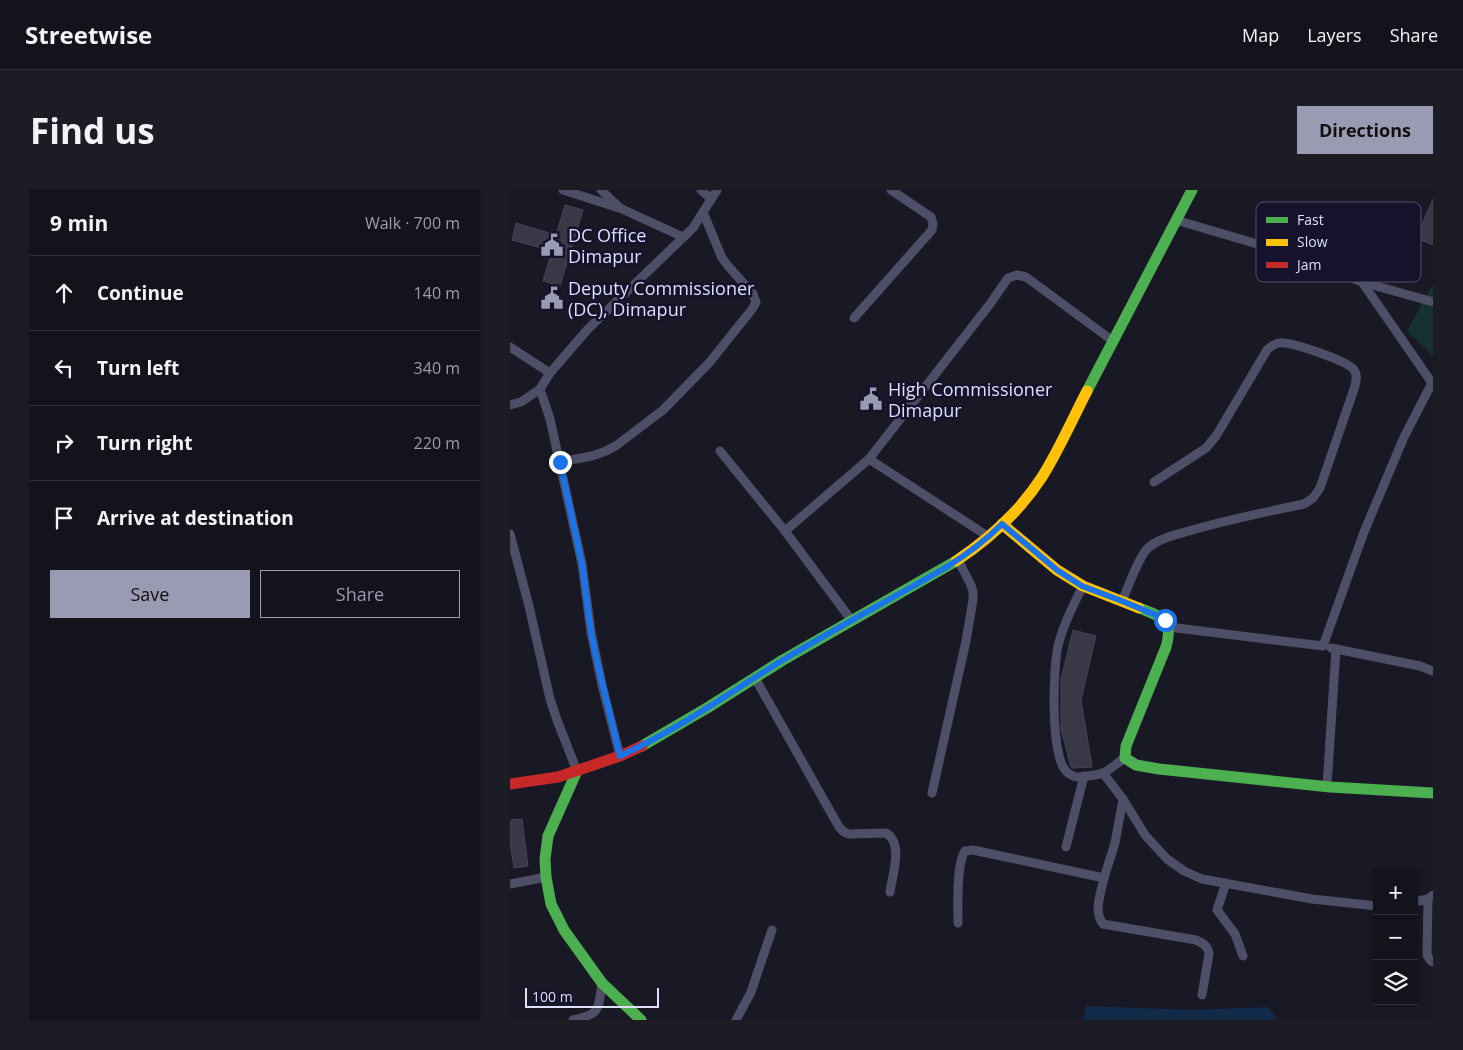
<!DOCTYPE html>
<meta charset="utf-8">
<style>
:root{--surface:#13131c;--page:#1c1c25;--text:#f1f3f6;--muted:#9d9ea3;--line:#32323b;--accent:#9a9ab2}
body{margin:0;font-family:"Open Sans",sans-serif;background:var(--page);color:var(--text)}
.controls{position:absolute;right:15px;bottom:15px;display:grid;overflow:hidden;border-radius:0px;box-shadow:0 1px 4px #0004}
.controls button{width:45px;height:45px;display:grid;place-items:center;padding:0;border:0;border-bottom:1px solid var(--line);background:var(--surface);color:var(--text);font:25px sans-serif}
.scale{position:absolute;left:15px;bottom:12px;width:134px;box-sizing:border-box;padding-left:5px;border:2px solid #dfdffe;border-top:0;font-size:14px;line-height:18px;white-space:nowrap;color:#dfdffe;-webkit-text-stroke:4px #15132b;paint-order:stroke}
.stop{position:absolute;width:15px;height:15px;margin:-11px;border:4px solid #1a73e8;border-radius:50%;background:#fff}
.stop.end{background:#1a73e8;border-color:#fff;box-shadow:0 1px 5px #0008}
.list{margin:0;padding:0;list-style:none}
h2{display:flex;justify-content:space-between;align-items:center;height:65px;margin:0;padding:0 20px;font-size:21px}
h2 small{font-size:16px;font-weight:400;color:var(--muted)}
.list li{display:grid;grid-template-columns:32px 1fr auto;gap:15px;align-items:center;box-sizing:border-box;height:75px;padding:0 20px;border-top:1px solid var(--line)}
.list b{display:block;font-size:19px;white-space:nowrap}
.list em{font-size:16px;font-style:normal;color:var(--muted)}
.actions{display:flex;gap:10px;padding:15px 20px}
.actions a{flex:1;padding:11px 0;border:1px solid var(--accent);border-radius:0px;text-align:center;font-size:18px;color:var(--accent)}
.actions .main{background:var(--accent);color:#111}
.icon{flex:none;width:28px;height:28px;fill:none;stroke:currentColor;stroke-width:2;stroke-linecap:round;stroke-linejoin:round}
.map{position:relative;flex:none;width:923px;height:830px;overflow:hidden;border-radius:0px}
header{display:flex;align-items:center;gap:30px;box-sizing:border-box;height:70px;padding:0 25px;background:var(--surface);border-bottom:1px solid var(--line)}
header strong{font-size:24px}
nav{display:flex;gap:28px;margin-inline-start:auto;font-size:18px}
.intro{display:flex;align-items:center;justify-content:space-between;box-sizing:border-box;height:120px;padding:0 30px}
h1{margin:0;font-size:35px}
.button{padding:12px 22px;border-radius:0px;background:var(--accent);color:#111;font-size:18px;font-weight:700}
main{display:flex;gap:30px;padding:0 30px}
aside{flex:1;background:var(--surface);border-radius:0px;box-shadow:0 1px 4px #0004}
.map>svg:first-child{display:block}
</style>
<header>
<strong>Streetwise</strong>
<nav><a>Map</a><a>Layers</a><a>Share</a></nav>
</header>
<div class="intro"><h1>Find us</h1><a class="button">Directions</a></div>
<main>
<aside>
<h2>9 min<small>Walk · 700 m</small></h2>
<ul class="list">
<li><svg class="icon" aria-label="ahead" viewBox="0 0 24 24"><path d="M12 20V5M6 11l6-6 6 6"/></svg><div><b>Continue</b></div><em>140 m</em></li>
<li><svg class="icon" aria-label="left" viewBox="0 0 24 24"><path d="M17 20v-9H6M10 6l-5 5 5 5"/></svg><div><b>Turn left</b></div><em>340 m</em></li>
<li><svg class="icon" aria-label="right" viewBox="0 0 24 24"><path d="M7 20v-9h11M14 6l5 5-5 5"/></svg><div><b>Turn right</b></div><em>220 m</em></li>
<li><svg class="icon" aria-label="arrive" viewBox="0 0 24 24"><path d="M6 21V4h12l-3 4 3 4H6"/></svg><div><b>Arrive at destination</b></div></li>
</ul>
<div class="actions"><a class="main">Save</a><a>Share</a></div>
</aside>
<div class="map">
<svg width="923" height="830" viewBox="0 0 923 830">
<rect width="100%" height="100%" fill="#191925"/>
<path fill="#16312f" d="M923,94V166L897,141Z"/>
<path fill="#112a49" d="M576,816L683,820L758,817L767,830H573Z"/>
<g fill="#383847" stroke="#454458">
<path d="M923,9V55L906,48Z"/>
<path d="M55,15L73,20L50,96L33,91L42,61L2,50L6,33L46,45Z"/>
<path d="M563,440L586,446L571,510L582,577L562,578L560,574L551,539V489Z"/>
<path d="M12,629L18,676L4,678L0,653V633L1,630Z"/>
</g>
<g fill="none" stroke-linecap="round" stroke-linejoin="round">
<g stroke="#4e4f66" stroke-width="9">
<path d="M53,0L112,19L173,47"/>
<path d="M91,0L109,17"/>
<path d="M191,0L201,9"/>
<path d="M666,30L764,59L810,75L852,92L923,112"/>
<path d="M344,128L422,40L423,34L421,27L381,0"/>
<path d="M0,157L40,183"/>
<path d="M0,215L11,212L30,199"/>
<path d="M210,261L275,341L342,431"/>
<path d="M359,269L480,114L498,88L507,85L516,87L603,151"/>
<path d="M50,272L82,266L96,261L107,255L153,220L199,173L243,118L246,112L243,104L219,77L212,68L193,22"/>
<path d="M275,341L359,269L479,347"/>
<path d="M0,344L19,416L40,509L47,530L67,581"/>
<path d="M573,396C563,415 553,435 548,456C543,478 540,568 557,582C559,584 564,587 567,587C572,587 588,585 593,583C600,580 608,572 615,568"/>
<path d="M612,411C618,398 628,368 637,359C647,349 665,345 679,341C717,330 755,322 794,314L803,308L810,298L845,196C846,190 848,185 844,180C838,171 787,154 774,153C767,152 762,155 757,160L706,246L696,258L644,292"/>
<path d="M659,437L813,456L854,342L894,247L922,193L852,92"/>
<path d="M821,458L910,476L923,481"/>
<path d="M245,488L329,637L334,642L339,644L376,643C394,653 382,686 380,702"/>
<path d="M110,566L92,495L81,442L72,374L40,229L30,199L40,183L78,139L183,38L207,0"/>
<path d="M593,583L613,609L635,645L657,669L674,681L692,689L802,709L867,716"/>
<path d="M817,596L826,459"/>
<path d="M422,603L456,451L463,410V402L461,395L448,370"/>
<path d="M556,657L574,586"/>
<path d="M594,688L605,653L613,609"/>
<path d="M716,693L707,720L725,744L733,766"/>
<path d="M0,694L36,687"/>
<path d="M918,709L917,765L921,771L923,772"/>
<path d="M904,712L918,709L923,705"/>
<path d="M448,733C448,716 446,674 455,661L463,660L594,688C591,703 583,721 593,734L686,750C693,753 698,756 699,764L692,805"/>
<path d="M63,830C91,824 88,820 92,793"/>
<path d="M226,830L241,802L262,740"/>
</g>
<g stroke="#4caf50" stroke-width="11">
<path d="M577,201L682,0"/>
<path d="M629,418C652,427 664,429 656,457L616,556L615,568L626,575L649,579L820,597L923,603"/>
<path d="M132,556L197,518L273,470L446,371"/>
<path d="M67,581L38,646L35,669L36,687L41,714L54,740L92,793L131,830"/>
</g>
<g stroke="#ffc107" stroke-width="11">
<path d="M492,334L547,380L573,396L629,418"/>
<path d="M446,371C479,349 510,321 532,287C549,260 562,230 577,201"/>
</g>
<path stroke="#c62828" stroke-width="11" d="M0,594L48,587L110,566L132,556"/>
</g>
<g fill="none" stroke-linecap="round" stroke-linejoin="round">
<path stroke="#1a73e8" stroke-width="6" d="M50,272L72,374L81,442L87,471L110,566C167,540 219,503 273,470C326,438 381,409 435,378C456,365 475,351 492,334L547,380L572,396L612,411L646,425L655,430"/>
</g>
<defs>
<symbol id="civic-bare" viewBox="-9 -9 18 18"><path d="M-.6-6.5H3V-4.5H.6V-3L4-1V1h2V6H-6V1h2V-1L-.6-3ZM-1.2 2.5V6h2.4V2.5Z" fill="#9a9ab2" stroke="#15132b" stroke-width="2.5" paint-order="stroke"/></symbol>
</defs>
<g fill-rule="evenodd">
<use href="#civic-bare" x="26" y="39" width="32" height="32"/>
<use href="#civic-bare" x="26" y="92" width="32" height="32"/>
<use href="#civic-bare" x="345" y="193" width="32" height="32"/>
</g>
<g text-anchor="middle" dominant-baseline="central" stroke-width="5" stroke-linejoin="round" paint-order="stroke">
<g font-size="18" fill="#dfdffe" stroke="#15132b" text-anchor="start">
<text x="58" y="45">DC Office<tspan x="58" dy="21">Dimapur</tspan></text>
<text x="58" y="98">Deputy Commissioner<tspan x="58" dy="21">(DC), Dimapur</tspan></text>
<text x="378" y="199">High Commissioner<tspan x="378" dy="21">Dimapur</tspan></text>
</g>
</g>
<rect x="746" y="12" width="165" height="80" rx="8" fill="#15132b" stroke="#52506a" stroke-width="1"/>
<rect x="756" y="27" width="22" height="6" fill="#4caf50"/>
<rect x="756" y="49" width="22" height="7" fill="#ffc107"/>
<rect x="756" y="72" width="22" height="6" fill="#c62828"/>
<g font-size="14" fill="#dfdffe">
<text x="787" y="35">Fast</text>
<text x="787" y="57">Slow</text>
<text x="787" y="80">Jam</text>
</g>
</svg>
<div class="controls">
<button>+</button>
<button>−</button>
<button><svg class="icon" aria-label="layers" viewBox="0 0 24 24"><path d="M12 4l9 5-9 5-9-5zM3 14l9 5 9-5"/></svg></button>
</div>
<div class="scale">100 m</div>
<div class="stop" style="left:655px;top:430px"></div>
<div class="stop end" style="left:50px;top:272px"></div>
</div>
</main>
